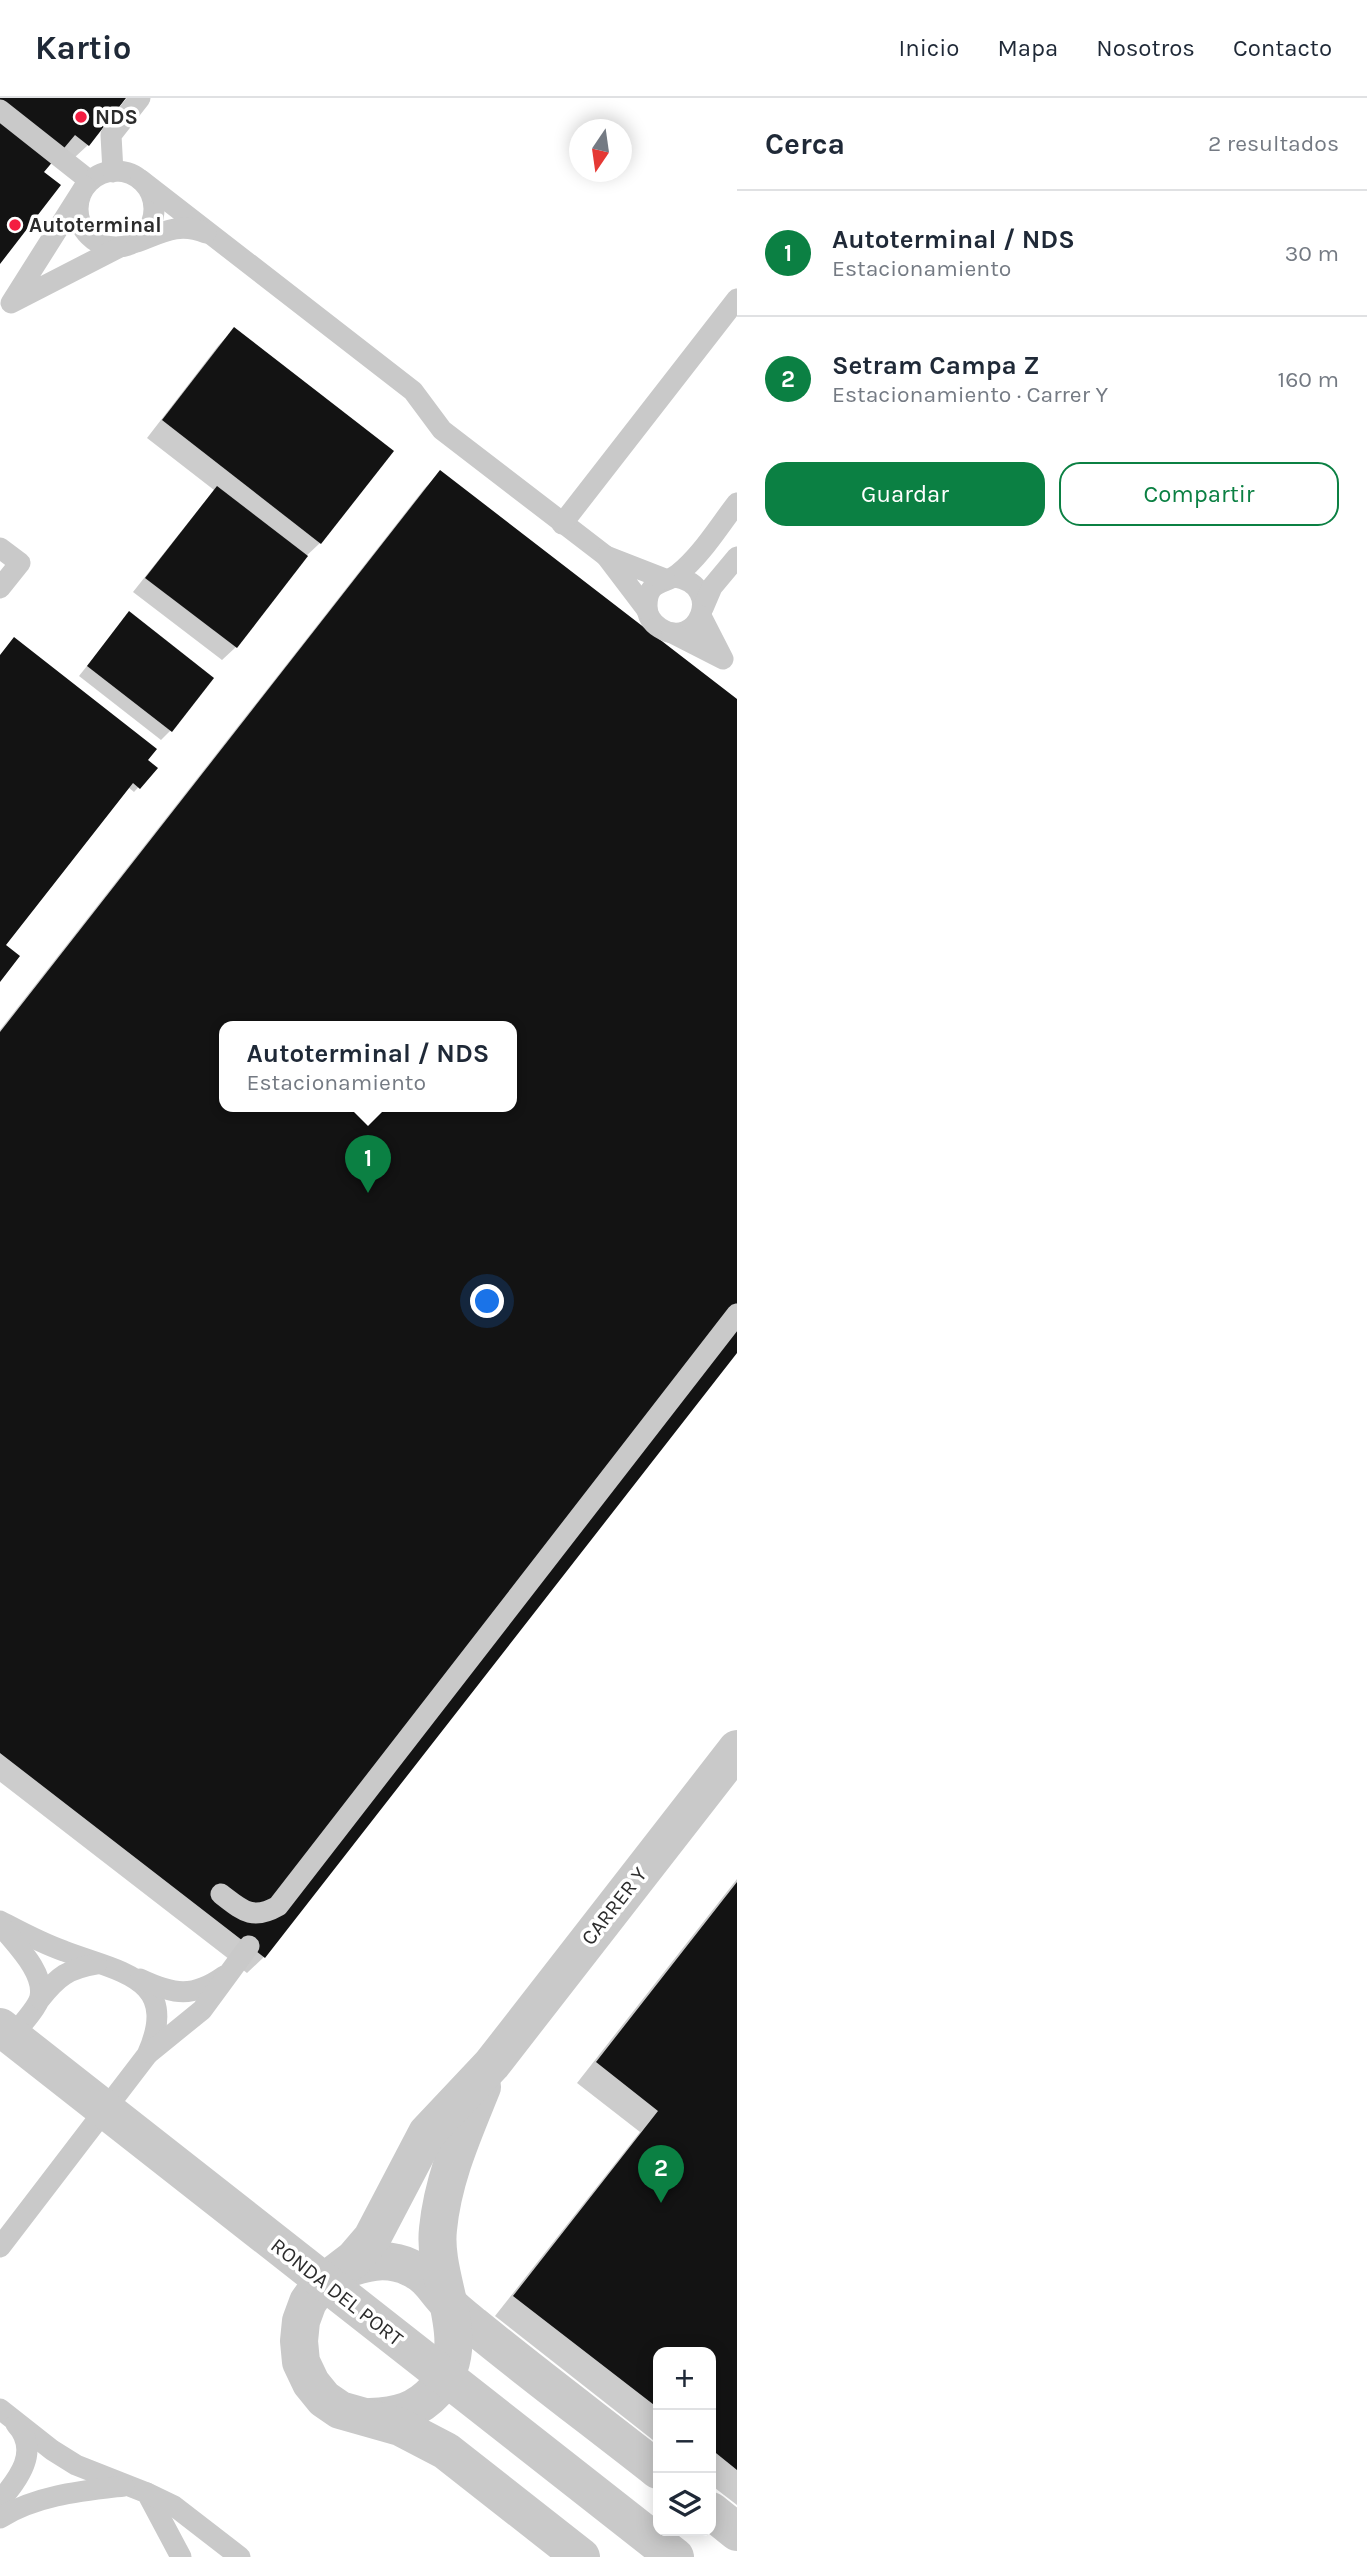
<!DOCTYPE html>
<html lang="es">
<meta charset="utf-8">
<style>
:root{--surface:#fff;--page:#f6f6f7;--text:#1f2937;--muted:#747a83;--line:#e0e1e3;--accent:#0b8043}
body{margin:0;font-family:Karla,sans-serif;background:var(--page);color:var(--text)}
.controls{position:absolute;right:21px;bottom:21px;display:grid;overflow:hidden;border-radius:14px;box-shadow:0 4px 18px #0003}
.controls button{width:63px;height:63px;display:grid;place-items:center;padding:0;border:0;border-bottom:2px solid var(--line);background:var(--surface);color:var(--text);font:35px sans-serif}
.compass{position:absolute;left:569px;top:21px;width:63px;height:63px;border-radius:50%;background:var(--surface);box-shadow:0 4px 18px #0003;rotate:193deg}
.you{position:absolute;left:488px;top:1204px;width:24px;height:24px;margin:-18px;border:5px solid #fff;border-radius:50%;background:#1a73e8;box-shadow:0 0 0 10px #1a73e833}
.badge{display:grid;place-items:center;width:46px;height:46px;border-radius:50%;background:var(--accent);color:#fff;font-size:23px;font-weight:700}
.pin{position:absolute;translate:-50% -58px;filter:drop-shadow(0 2px 4px #0008)}
.pin::after{content:'';position:absolute;top:37px;width:24px;height:21px;background:inherit;clip-path:polygon(0 0,100% 0,50% 100%)}
.popup{position:absolute;left:219px;top:923px;width:298px;height:91px;box-sizing:border-box;display:grid;place-content:center;border-radius:14px;background:var(--surface);filter:drop-shadow(0 2px 5px #0005);font-size:23px;white-space:nowrap;color:var(--muted)}
.popup b{font-size:26px;color:var(--text)}
.popup::after{content:'';position:absolute;left:50%;top:100%;margin-left:-14px;border:14px solid transparent;border-top-color:var(--surface)}
.list{margin:0;padding:0;list-style:none}
h2{display:flex;justify-content:space-between;align-items:center;height:91px;margin:0;padding:0 28px;font-size:30px}
h2 small{font-size:23px;font-weight:400;color:var(--muted)}
.list li{display:grid;grid-template-columns:46px 1fr auto;gap:21px;align-items:center;box-sizing:border-box;height:126px;padding:0 28px;border-top:2px solid var(--line)}
.list b{display:block;font-size:26px;white-space:nowrap}
.list p{margin:0;font-size:23px;white-space:nowrap;color:var(--muted)}
.list em{font-size:23px;font-style:normal;color:var(--muted)}
.actions{display:flex;gap:14px;padding:21px 28px}
.actions a{flex:1;padding:16px 0;border:2px solid var(--accent);border-radius:21px;text-align:center;font-size:24px;color:var(--accent)}
.actions .main{background:var(--accent);color:#fff}
.icon{flex:none;width:38px;height:38px;fill:none;stroke:currentColor;stroke-width:2;stroke-linecap:round;stroke-linejoin:round}
.map{position:relative;flex:none;width:737px;height:2459px;overflow:hidden}
header{display:flex;align-items:center;gap:42px;box-sizing:border-box;height:98px;padding:0 35px;background:var(--surface);border-bottom:2px solid var(--line)}
header strong{font-size:33px}
nav{display:flex;gap:38px;margin-inline-start:auto;font-size:24px}
main{display:flex}
aside{flex:1;background:var(--surface)}
.map>svg:first-child{display:block}
</style>
<header>
<strong>Kartio</strong>
<nav><a>Inicio</a><a>Mapa</a><a>Nosotros</a><a>Contacto</a></nav>
</header>
<main>
<div class="map">
<svg width="737" height="2459" viewBox="0 0 737 2459">
<rect width="100%" height="100%" fill="#fff"/>
<g fill="#0003" fill-rule="evenodd">
<path d="M0,0H124L88,47L74,60L61,50L41,74L0,163Z"/>
<path d="M234,231L320,445L303,461L236,549L222,562L133,494L214,392L147,340L218,248Z"/>
<path d="M440,374L737,603L264,1859L247,1875L0,1684V932L424,391ZM224,929H512V1009H224Z"/>
<path d="M129,515L171,632L161,642L79,578Z"/>
<path d="M0,559L156,670L134,694L128,689L3,847L0,881Z"/>
<path d="M737,1781V2407L711,2387V2254H658V2346L495,2218L640,2034L577,1985Z"/>
</g>
<g fill="#131313" fill-rule="evenodd">
<path d="M0,0H126L89,48L75,37L44,74L61,87L0,166Z"/>
<path d="M234,229L394,353L321,446L162,322Z"/>
<path d="M440,372L737,601V1255L265,1860L0,1655V934ZM224,929H512V1009H224Z"/>
<path d="M217,388L308,458L237,550L145,480Z"/>
<path d="M129,513L214,580L172,634L87,568Z"/>
<path d="M14,539L157,651L148,662L158,670L140,691L133,685L6,847L20,858L0,884V557Z"/>
<path d="M737,1784V2372L711,2351V2254H658V2310L513,2198L658,2013L596,1964Z"/>
</g>
<g fill="none" stroke-linecap="round" stroke-linejoin="round">
<g stroke="#c9c9c9" stroke-width="21">
<path d="M0,12L90,83"/>
<circle cx="116" cy="111" r="38"/>
<path d="M113,74L111,37L140,0"/>
<path d="M141,82L413,293L442,332L606,458"/>
<path d="M85,88L11,205L120,149"/>
<path d="M137,144C163,134 179,124 206,135"/>
<path d="M562,426L737,201"/>
<path d="M0,450L20,465L0,490"/>
<path d="M675,479C726,488 697,554 660,530C652,525 647,518 647,508C647,482 664,487 678,476C701,458 719,428 737,405"/>
<path d="M703,510L712,489L737,459"/>
<path d="M647,512L606,458L665,481"/>
<path d="M672,535L723,561L701,518"/>
<path d="M221,1796C242,1812 252,1823 278,1808L737,1216"/>
<path d="M0,1823C21,1834 41,1845 64,1853C118,1874 182,1879 147,1957L0,2149"/>
<path d="M1,1828C15,1846 45,1874 40,1899C38,1910 15,1934 7,1944"/>
<path d="M140,1881C174,1897 193,1900 224,1878"/>
<path d="M40,1901C58,1878 68,1871 97,1866"/>
<path d="M149,1955L202,1912L249,1848"/>
<path d="M0,2311L52,2352L76,2367L147,2395L181,2459"/>
<path d="M147,2395L174,2408L240,2459"/>
<path d="M0,2403C18,2381 41,2353 16,2326"/>
<path d="M0,2420C37,2397 82,2393 124,2388"/>
</g>
<g stroke="#c9c9c9" stroke-width="38">
<path d="M339,2174C363,2164 387,2158 411,2170C431,2179 435,2193 449,2206C456,2214 465,2220 473,2227C534,2277 597,2324 658,2372"/>
<path d="M370,2319C398,2318 417,2313 436,2292C477,2245 432,2184 438,2131C443,2080 463,2036 482,1989"/>
<path d="M711,2413L737,2434"/>
<path d="M581,2459L446,2353L400,2329L340,2312L324,2301L311,2285L301,2264L299,2243L301,2223L308,2204L320,2187L354,2161L372,2140L427,2035L492,1966L737,1651"/>
</g>
<path stroke="#c9c9c9" stroke-width="38" d="M0,1929L675,2459"/>
</g>
<g fill="#f41d41" stroke="#fff" stroke-width="2.5">
<circle cx="81" cy="19" r="7"/>
<circle cx="15" cy="127" r="7"/>
</g>
<g text-anchor="middle" dominant-baseline="central" stroke-width="7" stroke-linejoin="round" paint-order="stroke">
<g font-size="21" font-weight="bold" fill="#2c2c2c" stroke="#fff" text-anchor="start">
<text x="95" y="19">NDS</text>
<text x="29" y="127">Autoterminal</text>
</g>
<g font-size="21" fill="#2c2c2c" stroke="#fff">
<text transform="translate(614 1808) rotate(-52)">CARRER Y</text>
<text transform="translate(337 2194) rotate(38)">RONDA DEL PORT</text>
</g>
</g>
</svg>
<div class="controls">
<button>+</button>
<button>−</button>
<button><svg class="icon" aria-label="layers" viewBox="0 0 24 24"><path d="M12 4l9 5-9 5-9-5zM3 14l9 5 9-5"/></svg></button>
</div>
<svg class="compass" viewBox="-18 -18 36 36"><path d="M0-13l5 13h-10z" fill="#e53935"/><path d="M0 13l5-13h-10z" fill="#747a83"/></svg>
<div class="you"></div>
<div class="pin badge" style="left:368px;top:1095px">1</div>
<div class="popup"><b>Autoterminal / NDS</b>Estacionamiento</div>
<div class="pin badge" style="left:661px;top:2105px">2</div>
</div>
<aside>
<h2>Cerca<small>2 resultados</small></h2>
<ul class="list">
<li><span class="badge">1</span><div><b>Autoterminal / NDS</b><p>Estacionamiento</p></div><em>30 m</em></li>
<li><span class="badge">2</span><div><b>Setram Campa Z</b><p>Estacionamiento · Carrer Y</p></div><em>160 m</em></li>
</ul>
<div class="actions"><a class="main">Guardar</a><a>Compartir</a></div>
</aside>
</main>
